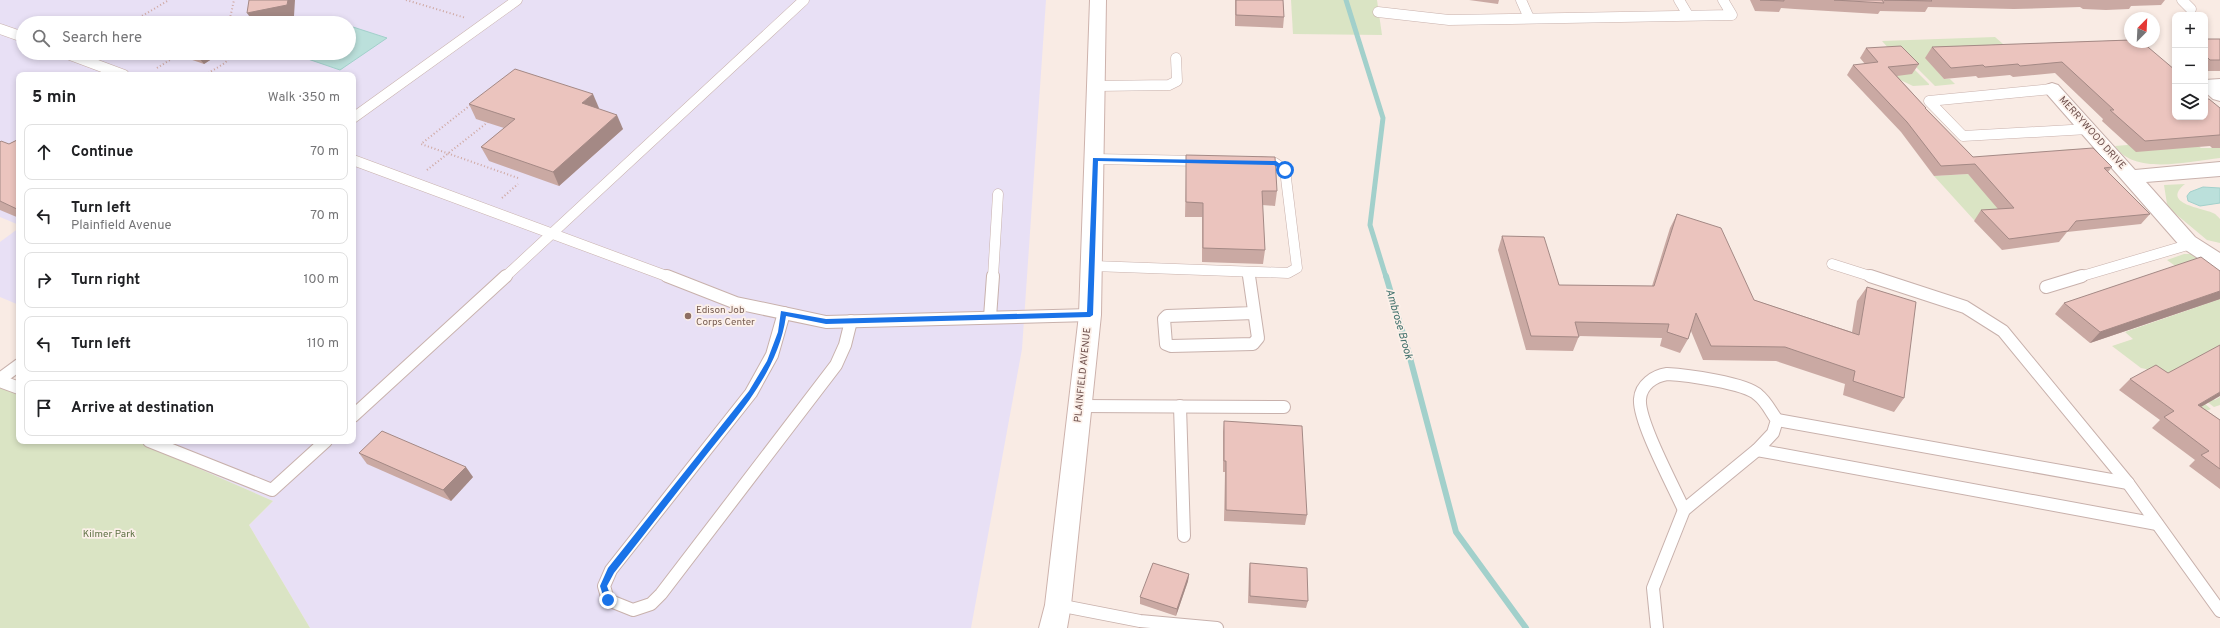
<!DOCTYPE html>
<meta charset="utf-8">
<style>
:root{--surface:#fff;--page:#f2f2f2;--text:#202124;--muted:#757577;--line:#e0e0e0}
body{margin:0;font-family:Overpass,sans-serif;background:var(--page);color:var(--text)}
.controls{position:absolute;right:12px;top:12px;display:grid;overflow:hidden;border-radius:8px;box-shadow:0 2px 6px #0003}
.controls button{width:36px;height:36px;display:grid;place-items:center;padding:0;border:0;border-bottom:1px solid var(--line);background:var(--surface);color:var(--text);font:20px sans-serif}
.compass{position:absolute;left:2124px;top:12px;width:36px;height:36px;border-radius:50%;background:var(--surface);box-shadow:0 2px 6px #0003;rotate:24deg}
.stop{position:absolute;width:12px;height:12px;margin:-9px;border:3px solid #1a73e8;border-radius:50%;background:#fff}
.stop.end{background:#1a73e8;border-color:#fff;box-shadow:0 1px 4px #0008}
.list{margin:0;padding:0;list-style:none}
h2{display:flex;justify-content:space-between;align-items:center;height:52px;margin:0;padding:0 16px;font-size:17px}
h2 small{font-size:13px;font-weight:400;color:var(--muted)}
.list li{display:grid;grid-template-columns:26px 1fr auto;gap:12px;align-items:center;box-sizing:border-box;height:56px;margin:0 8px 8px;padding:0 8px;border:1px solid var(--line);border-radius:8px}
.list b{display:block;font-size:15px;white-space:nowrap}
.list p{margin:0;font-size:13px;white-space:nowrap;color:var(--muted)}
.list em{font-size:13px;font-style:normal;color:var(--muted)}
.icon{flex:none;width:22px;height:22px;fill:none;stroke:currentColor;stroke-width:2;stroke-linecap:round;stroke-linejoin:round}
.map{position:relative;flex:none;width:2220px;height:628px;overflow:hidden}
.search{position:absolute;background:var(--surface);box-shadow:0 2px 6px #0003;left:16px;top:16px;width:340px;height:44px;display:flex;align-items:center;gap:10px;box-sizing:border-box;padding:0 14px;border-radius:22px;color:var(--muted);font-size:15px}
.panel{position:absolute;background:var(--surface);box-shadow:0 2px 6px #0003;left:16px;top:72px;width:340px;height:372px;border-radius:8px}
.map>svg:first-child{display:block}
</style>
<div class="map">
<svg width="2220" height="628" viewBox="0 0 2220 628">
<rect width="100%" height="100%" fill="#f9ebe4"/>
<g fill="#e8e0f5" fill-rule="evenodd">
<path d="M0,0H1046L1022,349L971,628H310L249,525L273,501L136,441H353V75H19V225L0,217ZM23,23H349V53H23Z"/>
<path d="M19,228V305L0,297V242Z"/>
</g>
<g fill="#dae4c4">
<path d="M1291,0H1377L1382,35L1293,34Z"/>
<path d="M1995,37L2010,50L1926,58L1944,79H1950L1955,84L1935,86L1912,63H1902L1882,41Z"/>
<path d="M1912,67L1929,84V85L1913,86L1892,76Z"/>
<path d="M2175,117L2192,141L2201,148H2220V158C2190,161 2134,176 2115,146L2127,145Z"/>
<path d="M2074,149L2083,151L2010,218L1974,220L1934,176L1968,174L1991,199L2069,160L2060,150Z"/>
<path d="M2185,184C2160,204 2204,208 2213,213C2216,214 2218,217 2220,219V243L2207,240L2171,210L2167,204L2164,185Z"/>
<path d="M2184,254H2191L2199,258L2178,268L2167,260Z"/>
<path d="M2220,299V350L2203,392L2215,400L2220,397V405L2214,407L2194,392L2193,394L2211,409L2206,411L2146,369L2141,368L2112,346L2133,339L2125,332Z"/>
<path d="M6,384L19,390V441H136L273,501L249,525L310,628H0V388Z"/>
</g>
<g fill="#bbe0db" stroke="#a2d0cb">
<path d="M353,27L387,38L340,70L305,58L313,53H349V29Z"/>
<path d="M2203,187L2220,188V203L2200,206L2188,201L2187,196L2190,192Z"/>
</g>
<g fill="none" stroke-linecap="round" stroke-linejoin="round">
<path stroke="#a2d0cb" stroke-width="5" d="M1346,0L1383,118L1370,225L1386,277"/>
<path stroke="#a2d0cb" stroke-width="6" d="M1386,276L1409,354L1456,532L1526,628"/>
<defs>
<g id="service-far1">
<path d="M1521,0L1529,18"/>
<path d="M1679,0L1688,15"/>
<path d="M2182,0L2191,9"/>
<path d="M1378,12L1449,20L1732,15L1723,0"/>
<path d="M0,29L23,37"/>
<path d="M65,53L124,75"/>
<path d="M1097,86L1169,85L1177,81L1176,58"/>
<path d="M2052,89L1929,101L1963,136L2088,129"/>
<path d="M353,118L517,0"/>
<path d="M1095,159L1200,161"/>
<path d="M353,160L669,277"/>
<path d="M1832,264L1873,277"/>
<path d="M1093,266L1288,273L1297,268L1285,170L1275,163L1261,162"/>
<path d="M1248,272L1249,277"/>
<path d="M505,277L804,0"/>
<path d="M993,277L998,194"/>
<path d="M2079,277L2191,244"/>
</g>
<g id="service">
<path d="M667,276L736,303L826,322L1090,315"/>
<path d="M1249,276L1258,338L1253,344L1171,346L1166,344L1164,319L1167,316L1254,313"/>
<path d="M1870,276L1965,307L2003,331L2128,483L2220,611"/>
<path d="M2046,287L2082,276"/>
<path d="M784,313L772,355L751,393L611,570L604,586L608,600L633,610L651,604L661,594L836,365L845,345L851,321"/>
<path d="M990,317L993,276"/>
<path d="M1667,374C1686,375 1746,383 1758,395C1766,401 1771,412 1777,420L1773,433L1757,450L1684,510C1674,487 1638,421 1640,399C1641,385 1654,376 1667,374Z"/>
<path d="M0,379L19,365"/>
<path d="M0,381L19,388"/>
<path d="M1080,406L1284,407"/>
<path d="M1180,406L1184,536"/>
<path d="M353,416L506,276"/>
<path d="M1777,420L2128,483"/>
<path d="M149,441L272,490L326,441"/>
<path d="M1757,450L2157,524"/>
<path d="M1058,605L1140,621L1217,628"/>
<path d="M1657,628L1653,588L1684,510"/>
</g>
<g id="minor">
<path d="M2220,79V101L2213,99L2205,92V80Z"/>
<path d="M2052,83L2058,85L2135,170L2220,162V176L2146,182L2195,237L2220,253V271L2213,268L2181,247L2046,93L2043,89L2046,85Z"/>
</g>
<path id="secondary" d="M1090,0H1106L1101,315L1071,605L1067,628H1039L1045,605L1079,315Z"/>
</defs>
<use href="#service-far1" stroke="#c8b1ac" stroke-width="11"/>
<use href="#service" stroke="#c8b1ac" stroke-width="14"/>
<use href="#minor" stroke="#c8b1ac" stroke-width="2"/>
<use href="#secondary" stroke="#cdb2ac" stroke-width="2"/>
<g stroke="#cfa8a2" stroke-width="2" stroke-dasharray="1 2.5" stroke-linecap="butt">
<path d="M406,0L466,18"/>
<path d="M130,23L169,0"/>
<path d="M229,23L234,0"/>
<path d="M157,68L178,55"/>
<path d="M205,75L225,63L234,53"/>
<path d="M473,103L421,144L518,178"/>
<path d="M427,170L488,122"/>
<path d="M502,198L518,184"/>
</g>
<use href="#service-far1" stroke="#fff" stroke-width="10"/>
<use href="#service" stroke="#fff" stroke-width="12"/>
<use href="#minor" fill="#fff" fill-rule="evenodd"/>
<use href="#secondary" fill="#fff" fill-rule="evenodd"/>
</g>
<g fill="#caa9a3">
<path d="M1235,0H1283L1284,17L1283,28L1235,26Z"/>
<path d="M1469,0H1499L1498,4Z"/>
<path d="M1750,0H2165L2161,5L2131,6L2129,9L2106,10L2083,9L2080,7L2014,9L1928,7L1925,12L1880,11L1878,14L1795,9L1781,8L1779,12L1755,11Z"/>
<rect x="2205" y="39" width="15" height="32"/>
<path d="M2130,40L2175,117L2220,108V148H2212L2210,146L2136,152L2102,121L2103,119L2055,73L2013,77L2010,75L1978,78L1976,76L1944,79L1925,58L1932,47Z"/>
<path d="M1866,48L1919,64L1912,74L1897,76L1926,108V109L1973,157L2112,167L2108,172L2150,214L2141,224L2067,232L2059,242L2002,250L1974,221L1981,210L1998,209L1968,174L1934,176L1901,132L1847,75L1853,65L1865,64L1860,58Z"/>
<path d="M172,53H221L204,64Z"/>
<path d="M469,104L599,108L598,109L623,129L559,186L489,161L481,147L504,128L476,119Z"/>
<path d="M19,139V218L0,210V142L9,144Z"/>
<path d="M1186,155L1277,191L1275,206L1262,205L1265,250L1263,264L1202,262V217H1185L1186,169Z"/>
<path d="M1677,214L1754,300L1852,332L1857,301L1867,287L1904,398L1894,412L1843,395L1845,384L1776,361L1703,360L1691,331L1688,339L1680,353L1660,346L1662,338L1579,336L1573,351L1526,350L1498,250L1502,236L1559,285L1652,286L1670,228Z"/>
<path d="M2220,271V299L2090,343L2055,314L2064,303Z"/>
<path d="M2130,379L2202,407L2220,420V489L2189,466L2195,460L2152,428L2160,420L2119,390Z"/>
<path d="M1224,421L1307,515L1305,525L1224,521L1225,472H1223V432Z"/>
<path d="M359,453L473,477L451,501L367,464Z"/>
<path d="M1250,563L1308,601L1306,608L1248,603L1249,570Z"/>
<path d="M1189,574L1188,581L1176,616L1140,604V597Z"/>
</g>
<g fill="#a48985">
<path d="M288,0H295L294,16L258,23H254L247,13Z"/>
<path d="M204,53H221L204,64L198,57Z"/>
<path d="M593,94L599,108L588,118L582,103Z"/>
<path d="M617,115L623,129L559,186L553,172Z"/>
<path d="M2220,291V299L2090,343L2100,332Z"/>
<path d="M2220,392V396L2187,415L2198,405Z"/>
<path d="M466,467L473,477L451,501L443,490Z"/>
<path d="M1189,574L1188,581L1176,616L1177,609Z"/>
</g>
<g fill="#ebc4be" stroke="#a48985">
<path d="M249,0H288L287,5L247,13Z"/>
<path d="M1236,0H1283L1284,17L1236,15Z"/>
<path d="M1760,0H1784V1Z"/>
<path d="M1834,0H1882L1884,3Z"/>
<path d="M1884,0H1931L1932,1Z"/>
<path d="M2205,39H2220V60H2210L2205,55Z"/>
<path d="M2130,40V42H2142L2175,70V117H2205V99H2209L2220,108V135H2219L2145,141L2110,110H2114L2062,62L2020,66L2018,64L1985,67L1983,65L1951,68L1932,47Z"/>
<path d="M1901,46L1919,64L1888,67L1926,108H1925L1973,157L2093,148L2112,167L2104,168L2150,214L2076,221L2068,231L2009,239L1981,210L2014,208L1975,164L1941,166L1907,122L1853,65L1878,62L1866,48Z"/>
<path d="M188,53H204L198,57Z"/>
<path d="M515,69L593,94L582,103L617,115L553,172L481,147L515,119L469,104Z"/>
<path d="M19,139V210L0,201V142L1,141L9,144Z"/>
<path d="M1186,155L1275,157L1277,191H1262L1265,250L1203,248V203L1186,202Z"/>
<path d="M1677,214L1721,228L1754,300L1859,335L1867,287L1916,302L1904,398L1853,381L1855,371L1785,347L1711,346L1696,313L1688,339L1667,332L1669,324L1575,322L1579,337L1531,336L1502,236L1544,237L1559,285L1654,286Z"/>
<path d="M2201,257L2220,271V291L2100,332L2064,303Z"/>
<path d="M2220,345V392L2198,405L2220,420V469L2201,455L2209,451L2164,417L2174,411L2130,379L2156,365L2168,373Z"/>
<path d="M1224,421L1302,426L1307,515L1226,510V461H1224Z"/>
<path d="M382,431L466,467L443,490L359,453Z"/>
<path d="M1153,563L1189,574L1177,609L1140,597Z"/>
<path d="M1250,563L1307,568L1308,601L1250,596Z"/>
</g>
<path fill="#1a73e8" d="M1093,158L1276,161L1288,170L1283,171L1274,165L1098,161L1093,315L1090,317L826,324L786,316C778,374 735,418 700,463C671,500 643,536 614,573L607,586L612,600L608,603L605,602L600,586L608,568L749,391L767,361L778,332L781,311L826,319L1087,312Z"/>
<circle fill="#8d6e63" stroke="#fcf0e9" stroke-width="1.5" cx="688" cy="316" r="4"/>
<g text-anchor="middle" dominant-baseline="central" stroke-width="3.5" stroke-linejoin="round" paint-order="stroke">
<g font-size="10" fill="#6e504d" stroke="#fcf0e9">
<text transform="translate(2092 133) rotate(48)">MERRYWOOD DRIVE</text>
<text transform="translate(1083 375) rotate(-84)">PLAINFIELD AVENUE</text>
</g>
<g font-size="10" fill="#785e54" stroke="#fcf0e9" text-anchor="start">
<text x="696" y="310">Edison Job<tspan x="696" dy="12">Corps Center</tspan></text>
</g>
<g font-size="10" fill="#5f7246" stroke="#fcf0e9">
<text x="109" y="534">Kilmer Park</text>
</g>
<g font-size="11" font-style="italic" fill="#42726d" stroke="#fcf0e9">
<text transform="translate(1399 324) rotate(74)">Ambrose Brook</text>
</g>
</g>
</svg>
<div class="controls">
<button>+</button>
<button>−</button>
<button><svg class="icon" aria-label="layers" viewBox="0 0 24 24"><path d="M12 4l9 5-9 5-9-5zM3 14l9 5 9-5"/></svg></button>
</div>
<svg class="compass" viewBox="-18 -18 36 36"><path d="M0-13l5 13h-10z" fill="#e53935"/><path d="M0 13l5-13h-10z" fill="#757577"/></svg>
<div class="stop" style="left:1285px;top:170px"></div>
<div class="stop end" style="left:608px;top:600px"></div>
<div class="search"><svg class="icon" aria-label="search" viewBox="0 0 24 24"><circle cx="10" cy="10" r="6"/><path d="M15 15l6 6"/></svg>Search here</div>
<section class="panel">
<h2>5 min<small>Walk · 350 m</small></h2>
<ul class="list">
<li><svg class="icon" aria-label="ahead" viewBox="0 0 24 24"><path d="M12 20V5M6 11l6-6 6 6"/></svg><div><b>Continue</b></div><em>70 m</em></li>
<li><svg class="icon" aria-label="left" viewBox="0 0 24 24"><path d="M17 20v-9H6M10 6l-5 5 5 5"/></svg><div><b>Turn left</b><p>Plainfield Avenue</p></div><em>70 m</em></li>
<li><svg class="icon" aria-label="right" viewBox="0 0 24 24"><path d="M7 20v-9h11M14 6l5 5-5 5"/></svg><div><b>Turn right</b></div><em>100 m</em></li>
<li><svg class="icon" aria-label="left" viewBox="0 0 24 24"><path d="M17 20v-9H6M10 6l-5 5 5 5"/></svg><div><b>Turn left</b></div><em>110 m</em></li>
<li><svg class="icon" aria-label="arrive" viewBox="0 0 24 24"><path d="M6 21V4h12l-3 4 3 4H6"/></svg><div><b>Arrive at destination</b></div></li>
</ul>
</section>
</div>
